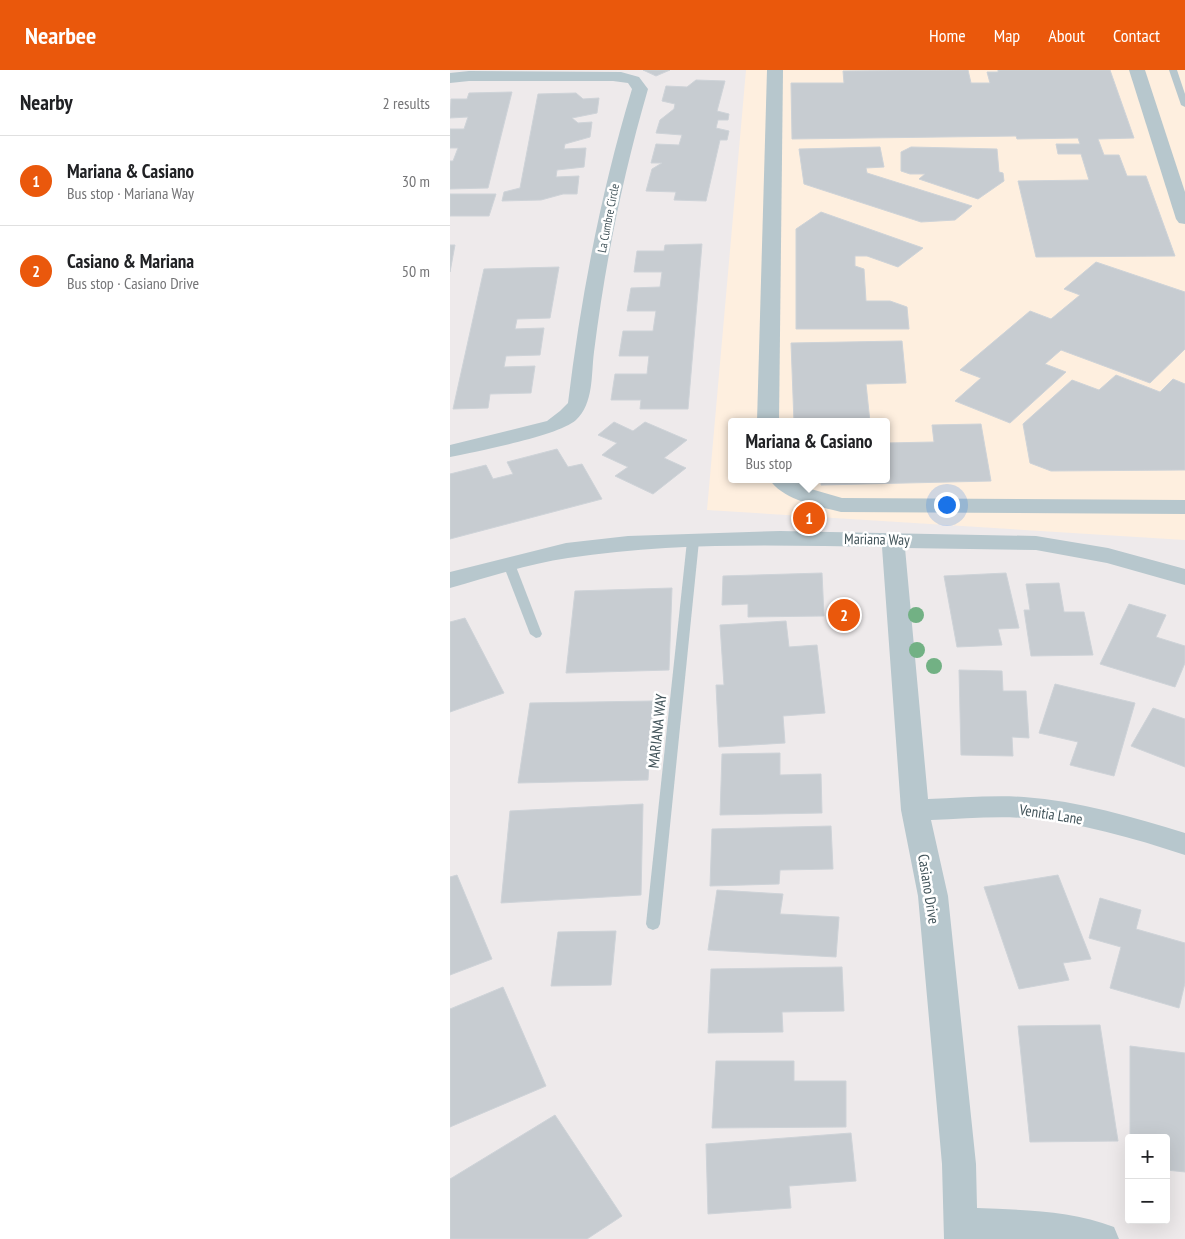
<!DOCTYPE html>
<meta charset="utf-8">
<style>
:root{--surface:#fff;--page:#f2f2f2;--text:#202124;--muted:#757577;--line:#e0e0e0;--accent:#ea580c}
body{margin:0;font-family:"PT Sans Narrow",sans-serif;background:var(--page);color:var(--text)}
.controls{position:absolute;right:15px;bottom:15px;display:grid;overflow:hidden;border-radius:5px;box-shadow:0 5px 20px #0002}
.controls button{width:45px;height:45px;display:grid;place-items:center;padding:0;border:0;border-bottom:1px solid var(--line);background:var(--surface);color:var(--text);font:25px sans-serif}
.you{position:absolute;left:496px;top:434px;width:18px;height:18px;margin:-12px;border:4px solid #fff;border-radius:50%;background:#1a73e8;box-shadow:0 0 0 8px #1a73e833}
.badge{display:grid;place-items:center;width:32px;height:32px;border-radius:50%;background:var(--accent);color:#fff;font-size:16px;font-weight:700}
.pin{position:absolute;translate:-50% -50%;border:2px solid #fff;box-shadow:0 1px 5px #0006}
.popup{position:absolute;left:278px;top:348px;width:162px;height:65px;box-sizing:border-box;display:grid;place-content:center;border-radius:5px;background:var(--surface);filter:drop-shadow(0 1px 4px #0005);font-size:16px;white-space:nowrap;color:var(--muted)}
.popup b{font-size:19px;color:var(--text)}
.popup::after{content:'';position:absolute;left:50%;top:100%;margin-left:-10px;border:10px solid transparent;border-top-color:var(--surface)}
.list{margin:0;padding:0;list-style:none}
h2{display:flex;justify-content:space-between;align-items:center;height:65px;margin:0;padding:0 20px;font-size:21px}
h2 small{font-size:16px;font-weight:400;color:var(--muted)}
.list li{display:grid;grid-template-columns:32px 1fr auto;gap:15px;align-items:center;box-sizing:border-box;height:90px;padding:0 20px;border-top:1px solid var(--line)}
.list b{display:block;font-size:19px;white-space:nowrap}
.list p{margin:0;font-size:16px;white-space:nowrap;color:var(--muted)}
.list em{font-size:16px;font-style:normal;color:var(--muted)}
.map{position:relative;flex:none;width:735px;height:1169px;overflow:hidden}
header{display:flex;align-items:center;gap:30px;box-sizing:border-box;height:70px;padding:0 25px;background:var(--accent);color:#fff}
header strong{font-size:24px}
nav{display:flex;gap:28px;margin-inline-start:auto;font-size:18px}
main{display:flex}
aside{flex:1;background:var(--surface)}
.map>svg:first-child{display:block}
</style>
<header>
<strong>Nearbee</strong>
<nav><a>Home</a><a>Map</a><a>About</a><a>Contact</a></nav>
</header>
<main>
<aside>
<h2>Nearby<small>2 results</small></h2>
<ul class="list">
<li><span class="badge">1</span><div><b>Mariana &amp; Casiano</b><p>Bus stop · Mariana Way</p></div><em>30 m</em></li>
<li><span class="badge">2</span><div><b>Casiano &amp; Mariana</b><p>Bus stop · Casiano Drive</p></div><em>50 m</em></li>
</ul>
</aside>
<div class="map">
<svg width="735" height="1169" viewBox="0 0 735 1169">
<rect width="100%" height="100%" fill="#eeeaeb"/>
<path fill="#feefdf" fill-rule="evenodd" d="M296,0H735V470L257,440ZM282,352H436V409H282Z"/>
<g fill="#c7ccd1" stroke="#ced3d8">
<path d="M193,0H220L206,6Z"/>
<path d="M518,0L521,13H540L537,2H548V0H660L684,68L648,69L654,85H669L677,106H696L725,186L586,187L568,111L639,110L631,84H608L606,74H630L628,68L567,69L566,66L342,69L341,13H394L393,1Z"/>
<path d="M246,10L275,11L267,41L279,44L278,50H268L266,58L279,61L277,70H270L256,131L224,130L226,122L196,121L202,99L212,93H201L206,74L229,75L232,65L206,63L210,50L224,39L225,34L212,31L216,16L237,17Z"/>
<path d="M62,22L38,118L0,119V91H3L8,78H0V59H14L18,47L0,48L1,29H17L19,23Z"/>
<path d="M126,23L133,29L149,28L147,43L122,48L128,53L142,52L140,67L115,74L114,79L136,78L134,97L107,100L106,107L129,106L127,124H113L91,130L52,131L54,122L70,118L88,24Z"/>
<path d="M430,77L434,97L416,98L417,103L522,136L505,150L471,152L354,114L349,79Z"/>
<path d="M461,77L547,79L549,102L553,103L554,111L528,129L469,109L475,104H460L451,101V82Z"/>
<path d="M0,124H46L39,146H0Z"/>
<path d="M371,142L473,178L448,197L417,186H405V196L414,199L416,231H440L457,237L459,259H346V159Z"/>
<path d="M252,174L238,339H190L191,330H161L165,304H197L199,286H169L173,261H203L206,241H177L181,218L210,217L212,202H184L187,181H214L215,175Z"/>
<path d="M0,175H5L0,202Z"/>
<path d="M646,192L735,222V279L700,313L611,280L595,294L616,302L560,353L505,331L531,308L510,300L580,241L601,249L630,225L614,219Z"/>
<path d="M109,197L100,248L67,249L65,259L94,258L90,285L56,286L54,297L85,296L81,323L40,324L38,338L3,339L34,199Z"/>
<path d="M452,271L456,313L416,314L420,352H344L341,273Z"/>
<path d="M666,305L710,322L723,309L735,314V400L601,401L580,393L573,354L622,310L649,320Z"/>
<path d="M164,352L183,361L195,352L237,370L214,388L236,398L203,424L165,406L178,397L152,385L167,373L148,365Z"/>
<path d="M531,354L541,411L371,415V409H436V373L484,372L482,355Z"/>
<path d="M107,379L118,397L132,394L152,429L0,469V404L36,395L43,409L63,404L57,392Z"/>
<path d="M372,503L374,546L298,547V534L272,535L273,506Z"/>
<path d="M556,503L569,558L548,559L552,575L507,577L494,506Z"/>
<path d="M609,513L614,542H634L643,585L581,586L574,540H580L576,514Z"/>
<path d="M222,518L219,600L116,603L125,521Z"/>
<path d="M679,534L716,545L706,567L735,576V593L725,617L650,594Z"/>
<path d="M15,548L54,623L0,642V552Z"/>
<path d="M336,551L339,577L367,575L375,643L333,646L335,673L269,677L266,615H274L270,555Z"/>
<path d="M509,600L552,601L553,621H576L579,668L562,667L563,686L511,685Z"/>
<path d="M605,614L685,633L664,706L620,695L628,672L589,663Z"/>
<path d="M203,631L198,710L68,713L80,633Z"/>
<path d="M703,638L735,649V697L681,676Z"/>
<path d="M330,683V705L371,704L372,743L270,745L272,684Z"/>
<path d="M193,734L191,825L51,833L60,741Z"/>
<path d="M381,756L383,799L330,800L329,814L260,816L262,759Z"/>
<path d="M7,805L42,889L0,905V807Z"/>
<path d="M608,805L641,889L613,893L619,910L569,919L534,817Z"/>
<path d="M267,820L333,824L330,844L389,847L386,887L258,880Z"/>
<path d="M650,828L691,840L686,859L735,873V913L729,938L660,918L671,877L639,868Z"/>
<path d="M166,861L161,915L101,916L108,862Z"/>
<path d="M392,897L394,941L332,942L333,962L258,963L261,899Z"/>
<path d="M53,917L96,1016L0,1057V939Z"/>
<path d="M650,955L668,1071L580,1072L568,956Z"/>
<path d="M680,976L735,983V1102L716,1100V1068H680Z"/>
<path d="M266,991H344V1011H396V1057L262,1058Z"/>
<path d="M105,1045L172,1146L137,1169H0V1109Z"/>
<path d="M401,1063L406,1111L339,1116L341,1138L258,1144L256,1074Z"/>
</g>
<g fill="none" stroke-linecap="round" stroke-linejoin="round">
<g fill="#b7c7cd" fill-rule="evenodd">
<path d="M719,0H727L735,24V37L731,35Z"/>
<path d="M243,467L249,471L210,854L208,858L203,860L198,858L196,854L237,471Z"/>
<path d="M59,490L65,494L92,564L90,567L86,568L80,564L53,494Z"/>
</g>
<g fill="#b7c7cd" fill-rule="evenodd">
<path d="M317,0H333L329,352H307Z"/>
<path d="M679,0H695L735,122V154L729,153L726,149Z"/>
<path d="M19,1L171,2L189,7L198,19C173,105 155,193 144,282C141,305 144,333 126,350C108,366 28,381 0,387V375L97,351L110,341L118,333C131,226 151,122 182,19L178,13L163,11H19L0,13V3Z"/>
<path d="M319,409H346L361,419L392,428L735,430V444L391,442C368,436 334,431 319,409Z"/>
<path d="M330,461L586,466L658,478L735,499V515L657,493L586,480L455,478L478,729C510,728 542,725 574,727C629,731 683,747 735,763V785C683,768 629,752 574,748C543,746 512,749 481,750L498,826L526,1094L527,1138C573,1140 621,1140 664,1157L669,1169H494L492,1094L468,826L451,740L432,477C328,475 221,472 118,488C78,494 39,507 0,518V502L116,473L178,466Z"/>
</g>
</g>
<g fill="#72b184">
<circle cx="466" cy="545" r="8"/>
<circle cx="467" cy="580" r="8"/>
<circle cx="484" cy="596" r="8"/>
</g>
<g text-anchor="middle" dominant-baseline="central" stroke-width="5" stroke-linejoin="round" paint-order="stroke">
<g font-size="12" fill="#42545a" stroke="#fff">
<text transform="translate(158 148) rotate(-79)">La Cumbre Circle</text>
</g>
<g font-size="15" fill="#42545a" stroke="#fff">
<text transform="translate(427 469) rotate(1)">Mariana Way</text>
<text transform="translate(207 661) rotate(-84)">MARIANA WAY</text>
<text transform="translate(601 744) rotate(9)">Venitia Lane</text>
<text transform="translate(479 819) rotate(81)">Casiano Drive</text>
</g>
</g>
</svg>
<div class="controls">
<button>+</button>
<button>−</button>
</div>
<div class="you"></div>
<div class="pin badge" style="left:359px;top:448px">1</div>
<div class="popup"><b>Mariana &amp; Casiano</b>Bus stop</div>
<div class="pin badge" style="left:394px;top:545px">2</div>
</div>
</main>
